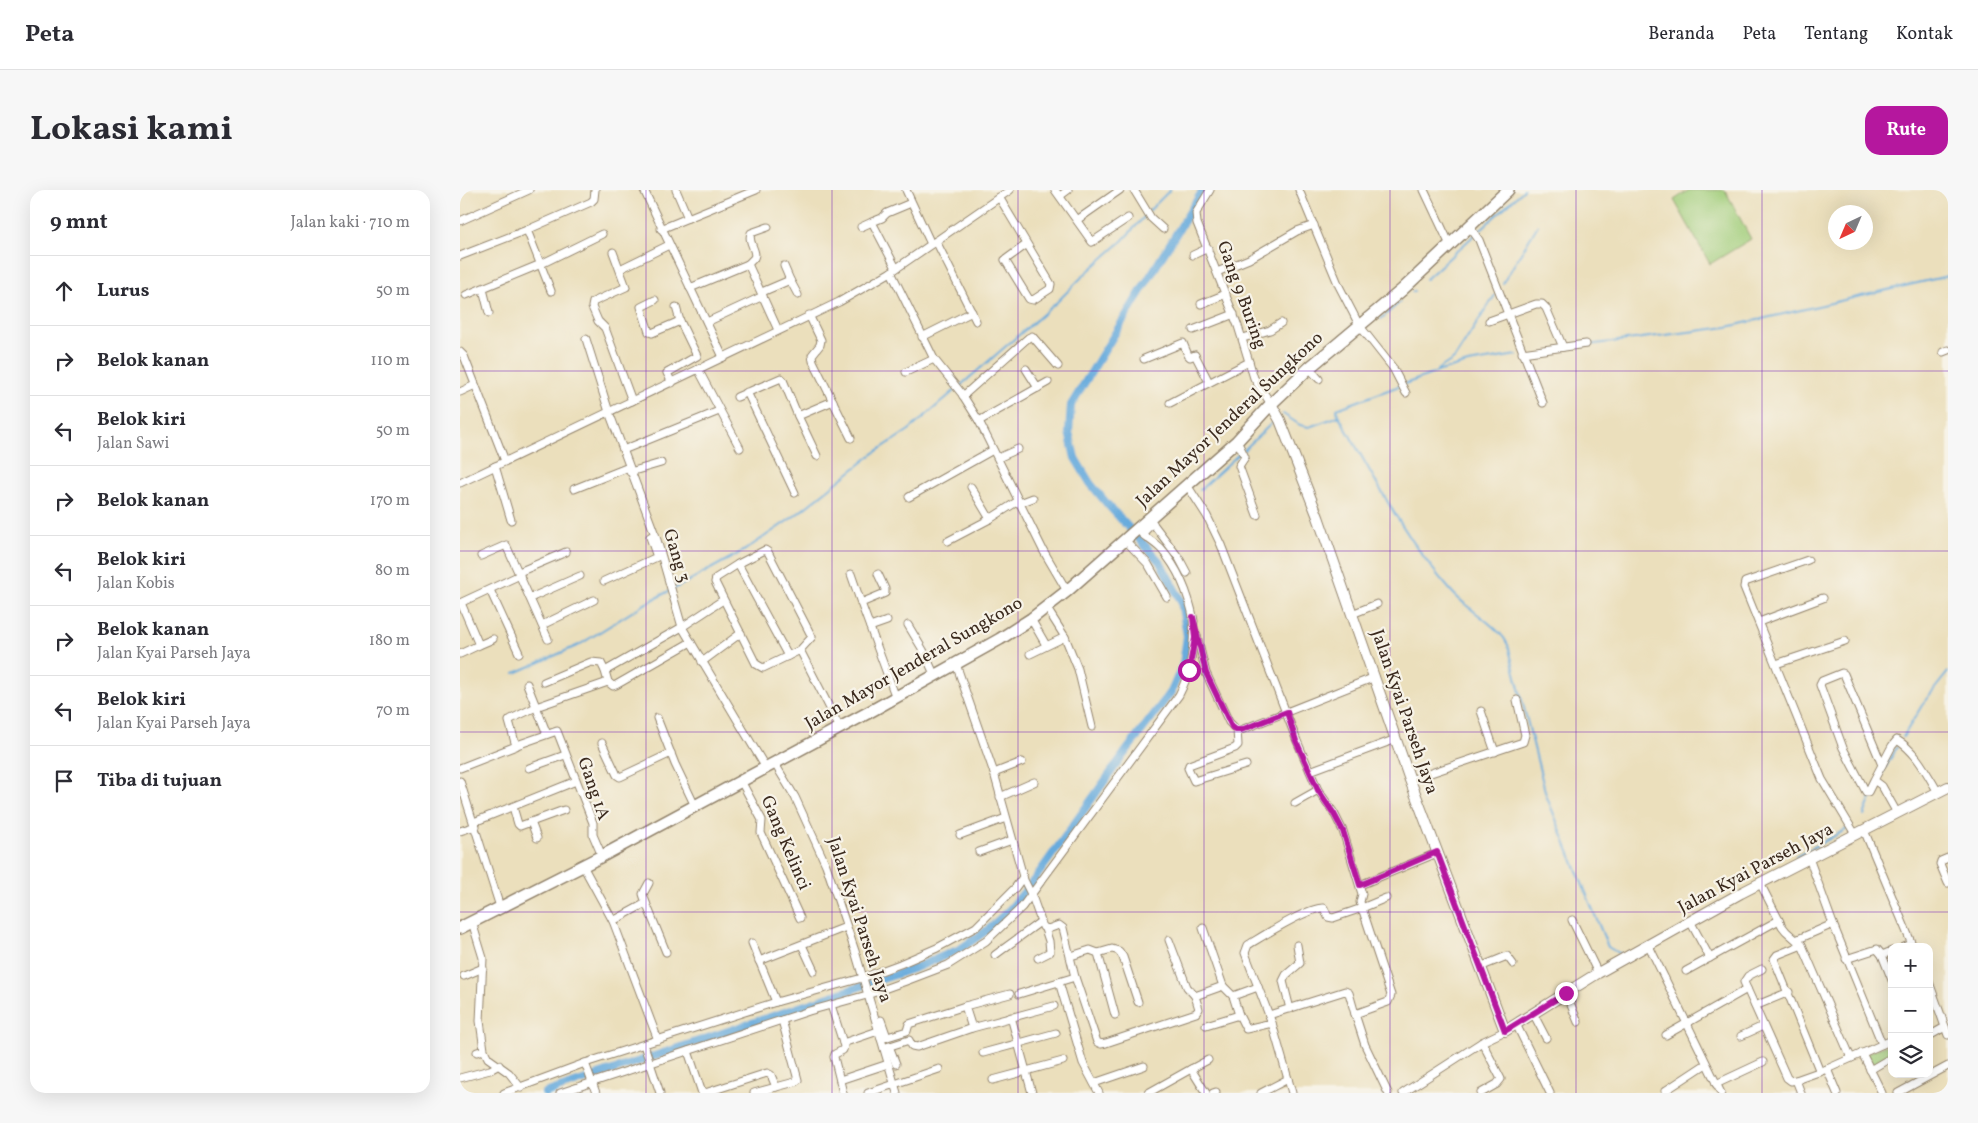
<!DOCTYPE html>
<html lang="id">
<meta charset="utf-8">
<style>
:root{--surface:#fff;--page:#f7f7f7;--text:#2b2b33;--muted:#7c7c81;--line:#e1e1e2;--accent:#b5179e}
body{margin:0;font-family:Vollkorn,serif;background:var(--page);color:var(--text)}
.controls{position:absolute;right:15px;bottom:15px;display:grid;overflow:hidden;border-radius:10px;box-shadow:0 5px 20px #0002}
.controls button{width:45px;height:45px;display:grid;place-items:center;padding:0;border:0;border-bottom:1px solid var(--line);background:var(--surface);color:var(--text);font:25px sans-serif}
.compass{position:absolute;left:1368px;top:15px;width:45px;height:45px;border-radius:50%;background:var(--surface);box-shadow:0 5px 20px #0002;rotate:224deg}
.stop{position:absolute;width:15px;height:15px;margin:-11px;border:4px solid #b5179e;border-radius:50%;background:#fff}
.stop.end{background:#b5179e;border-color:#fff;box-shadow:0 1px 5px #0008}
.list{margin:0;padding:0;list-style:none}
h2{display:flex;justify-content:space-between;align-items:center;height:65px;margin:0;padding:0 20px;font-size:21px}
h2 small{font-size:16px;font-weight:400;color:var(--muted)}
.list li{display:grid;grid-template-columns:32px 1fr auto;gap:15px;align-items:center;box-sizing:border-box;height:70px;padding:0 20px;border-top:1px solid var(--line)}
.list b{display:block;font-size:19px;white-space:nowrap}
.list p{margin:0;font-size:16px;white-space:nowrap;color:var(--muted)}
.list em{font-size:16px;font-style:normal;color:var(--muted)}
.icon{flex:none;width:28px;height:28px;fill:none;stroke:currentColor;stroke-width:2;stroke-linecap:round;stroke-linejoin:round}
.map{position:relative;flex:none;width:1488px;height:903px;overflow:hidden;border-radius:15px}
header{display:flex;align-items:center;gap:30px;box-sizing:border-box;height:70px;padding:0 25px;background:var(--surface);border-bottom:1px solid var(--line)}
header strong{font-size:24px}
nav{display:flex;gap:28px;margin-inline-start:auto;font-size:18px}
.intro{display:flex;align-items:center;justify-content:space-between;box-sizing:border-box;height:120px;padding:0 30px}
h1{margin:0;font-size:35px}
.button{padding:12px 22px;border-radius:15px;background:var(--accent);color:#fff;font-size:18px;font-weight:700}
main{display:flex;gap:30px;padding:0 30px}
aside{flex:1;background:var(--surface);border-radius:15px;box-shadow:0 5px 20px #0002}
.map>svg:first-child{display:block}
</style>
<header>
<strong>Peta</strong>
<nav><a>Beranda</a><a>Peta</a><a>Tentang</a><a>Kontak</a></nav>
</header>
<div class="intro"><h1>Lokasi kami</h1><a class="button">Rute</a></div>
<main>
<aside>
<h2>9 mnt<small>Jalan kaki · 710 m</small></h2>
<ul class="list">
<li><svg class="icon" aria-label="ahead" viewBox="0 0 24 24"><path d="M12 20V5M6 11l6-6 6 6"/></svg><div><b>Lurus</b></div><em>50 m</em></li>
<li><svg class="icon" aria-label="right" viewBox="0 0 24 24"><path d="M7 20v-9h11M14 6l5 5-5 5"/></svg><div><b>Belok kanan</b></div><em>110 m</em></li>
<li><svg class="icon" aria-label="left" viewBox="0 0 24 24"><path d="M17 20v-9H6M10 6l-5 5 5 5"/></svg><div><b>Belok kiri</b><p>Jalan Sawi</p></div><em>50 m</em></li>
<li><svg class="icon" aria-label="right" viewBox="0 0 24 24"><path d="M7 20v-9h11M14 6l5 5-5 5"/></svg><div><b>Belok kanan</b></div><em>170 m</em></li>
<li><svg class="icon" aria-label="left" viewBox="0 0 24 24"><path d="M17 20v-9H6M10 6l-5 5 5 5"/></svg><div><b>Belok kiri</b><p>Jalan Kobis</p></div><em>80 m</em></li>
<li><svg class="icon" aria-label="right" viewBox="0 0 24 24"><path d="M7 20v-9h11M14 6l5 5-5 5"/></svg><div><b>Belok kanan</b><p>Jalan Kyai Parseh Jaya</p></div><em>180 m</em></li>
<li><svg class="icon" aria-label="left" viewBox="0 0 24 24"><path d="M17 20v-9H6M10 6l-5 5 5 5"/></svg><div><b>Belok kiri</b><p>Jalan Kyai Parseh Jaya</p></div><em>70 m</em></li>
<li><svg class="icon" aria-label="arrive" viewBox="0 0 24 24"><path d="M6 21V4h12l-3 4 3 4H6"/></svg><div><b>Tiba di tujuan</b></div></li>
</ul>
</aside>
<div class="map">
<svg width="1488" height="903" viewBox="0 0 1488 903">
<rect width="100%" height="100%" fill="#f7f3e8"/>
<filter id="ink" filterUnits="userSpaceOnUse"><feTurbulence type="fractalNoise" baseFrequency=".02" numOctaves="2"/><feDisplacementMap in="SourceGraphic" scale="10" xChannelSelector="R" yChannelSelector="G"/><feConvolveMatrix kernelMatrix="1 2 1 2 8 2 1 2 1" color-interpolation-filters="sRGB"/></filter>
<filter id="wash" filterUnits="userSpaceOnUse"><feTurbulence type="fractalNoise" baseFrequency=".0096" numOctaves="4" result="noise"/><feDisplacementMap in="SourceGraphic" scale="20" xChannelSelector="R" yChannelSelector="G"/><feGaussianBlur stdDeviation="1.12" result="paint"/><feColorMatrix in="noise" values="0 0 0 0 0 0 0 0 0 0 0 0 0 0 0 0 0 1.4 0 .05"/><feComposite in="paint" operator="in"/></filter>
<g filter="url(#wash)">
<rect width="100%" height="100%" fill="#ebdfbc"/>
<g fill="#a2ce7b" stroke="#6e7c4c">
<path d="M1229,0H1265L1291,49L1250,74L1214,10Z"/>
<path d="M1426,855L1431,865L1411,877L1405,864Z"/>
</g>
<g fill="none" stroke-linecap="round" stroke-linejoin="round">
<g stroke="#68abdd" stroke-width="2">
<path d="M689,21L710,0"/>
<path d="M966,89L1064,0"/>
<path d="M1043,93L1078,35"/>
<path d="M952,102L954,101"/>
<path d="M921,129L940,112"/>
<path d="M1128,155L1267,137L1488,86"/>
<path d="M977,180L994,169L1035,105"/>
<path d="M823,224L840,235L849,237L879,226C913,286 945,350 992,402C1007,419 1030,430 1044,448L1048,455L1086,605L1148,757L1158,763H1160"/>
<path d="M878,226L877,219L893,213L980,181L1008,173L1057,165"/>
<path d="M784,260L815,230"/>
<path d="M740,300L780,263"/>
<path d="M214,399L285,360L336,325L414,263L449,240L597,112L625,84L662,51L686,25"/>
<path d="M55,483L119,455L183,415L209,401"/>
<path d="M1443,547L1464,512L1488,482"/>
<path d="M1420,587L1437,557"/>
<path d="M1404,625L1415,598"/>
<path d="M1336,667L1387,639"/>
</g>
<path stroke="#68abdd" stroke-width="8" d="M85,903L455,778L500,759L529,739L550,719L574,690L664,564L711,502L723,474L727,446L721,411L700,372L648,315L630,293L615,268L609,242L611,215L743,0"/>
</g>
</g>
<g filter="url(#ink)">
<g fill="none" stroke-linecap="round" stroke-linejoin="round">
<defs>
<g id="minor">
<path d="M184,0L263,167"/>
<path d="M216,0L228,28"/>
<path d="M446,0L471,54"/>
<path d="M595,0L632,52L668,28"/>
<path d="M674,0L691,28L703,39"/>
<path d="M750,0L736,23L737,33L778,136L794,188L811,214"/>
<path d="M839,0L879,96L893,123L899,135L933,178L946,203"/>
<path d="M964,0L990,55"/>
<path d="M600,6L608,0"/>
<path d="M539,7L591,94L590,99L573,110L569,109L545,70L567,54"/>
<path d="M617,30L660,0"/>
<path d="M0,31L69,0"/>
<path d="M1009,36L1019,50L1028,73L1083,213"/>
<path d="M401,37L412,32"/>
<path d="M201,39L296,0"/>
<path d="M67,40L91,101"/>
<path d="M476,51L516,131"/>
<path d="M153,62L166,97L133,112L132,117L138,131L145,138L172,211"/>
<path d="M733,65L748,58"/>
<path d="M0,66L67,40L131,12L134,9L135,0"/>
<path d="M288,74C290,72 292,70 294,68C298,61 287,52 291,43L308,37"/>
<path d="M324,76L330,90"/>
<path d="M436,78L412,32L422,28L427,23L451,13"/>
<path d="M160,79L209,55"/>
<path d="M431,82L474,169L502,204L519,231L583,360L607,401"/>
<path d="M757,82L789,69L837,41L854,35"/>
<path d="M230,98L288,74L318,140"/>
<path d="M23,99L29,123"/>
<path d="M302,102L330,90L338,105"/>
<path d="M6,105L81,74L142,44"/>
<path d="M195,110L181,117L189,142L192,143L220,131"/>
<path d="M741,114L766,104"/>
<path d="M349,125L361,150L360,155L352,165L353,171L391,248"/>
<path d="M1029,131L1076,114H1082L1086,118L1103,157"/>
<path d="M247,132L303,106"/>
<path d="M733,140L774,124"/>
<path d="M462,147L512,122"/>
<path d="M783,148L810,140L821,133"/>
<path d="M126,149L149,222L197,350L222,437L306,578"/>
<path d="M0,162L4,166L45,271"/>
<path d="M1483,162L1488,160"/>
<path d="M1062,163L1126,154"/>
<path d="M684,169L723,153L728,165L730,167L735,165L749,192"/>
<path d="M849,178L859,189"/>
<path d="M238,179L280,258"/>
<path d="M566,179L578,198"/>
<path d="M446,182L474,169"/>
<path d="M212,193L207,183L237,166L220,131L216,117"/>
<path d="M0,202L15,195"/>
<path d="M287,202L335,303"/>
<path d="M503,206L568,148L572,146L598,176"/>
<path d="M277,207L321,188L323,190L338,226"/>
<path d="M710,213L789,172"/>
<path d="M519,231L588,192"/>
<path d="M777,251L785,267L779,276L797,325"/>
<path d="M163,260L259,221"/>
<path d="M357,266L338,226L373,211"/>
<path d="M538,268L558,259"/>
<path d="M35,276L51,330"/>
<path d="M170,282L201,273"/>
<path d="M0,293L379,112L431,82L550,0"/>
<path d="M727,295L747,326L761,355L837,551L858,600L874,623L883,641L902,704L900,712L931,805L928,812L895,824L905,855L928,903"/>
<path d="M511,297L530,329L558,311"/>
<path d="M114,299L169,277"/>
<path d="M449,307L533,260"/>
<path d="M560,313L573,308"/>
<path d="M691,331L719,368L727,383"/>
<path d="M693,333L682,344C688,349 695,353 701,359C718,378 729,405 734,431"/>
<path d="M665,350L688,374L707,407"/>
<path d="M488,351L530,329"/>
<path d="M21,366L46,355L88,449"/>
<path d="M1348,370L1285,392L1284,397L1362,589L1395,644"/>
<path d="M278,374L256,388L255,392L296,474L303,478L328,466"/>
<path d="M59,382L106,362"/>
<path d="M391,384L401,413"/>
<path d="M418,384L425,399V403L401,413L436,508"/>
<path d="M144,391L197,367L190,347L195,344"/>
<path d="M30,400L59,463"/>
<path d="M70,408L120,386"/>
<path d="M0,413L60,385"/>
<path d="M586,417L605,447L618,479L632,537"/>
<path d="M892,424L917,414"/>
<path d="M571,429L586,455"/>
<path d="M1299,432L1363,408"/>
<path d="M82,435L134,410"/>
<path d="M448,435L463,460L475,486"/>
<path d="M410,437L427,431"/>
<path d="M737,446L746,483L769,532L777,540L778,555L775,558L729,575L728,578L734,591L786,575"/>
<path d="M19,455L33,449"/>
<path d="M340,460L352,447L308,362L305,360L278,374L328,466L340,460L380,538"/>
<path d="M0,464L19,455L1,413"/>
<path d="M570,464L605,447"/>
<path d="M242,472L281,443"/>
<path d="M496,474L534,583L564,690L572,706L583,737L588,739L599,735L603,738L615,787L637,852L641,854L646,853L736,823L739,819L735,806L763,796L773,806"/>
<path d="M1316,474L1385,451"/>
<path d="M84,492L131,472L141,473L145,481"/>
<path d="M148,492L145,481L222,437L263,410"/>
<path d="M67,494L87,544"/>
<path d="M1021,521L1035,562"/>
<path d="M197,528L215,574L235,616"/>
<path d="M777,540H781L915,487"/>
<path d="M142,553L157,585L160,587L211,563"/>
<path d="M57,555L97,541L133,633V645L142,666"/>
<path d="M315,574L335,607L366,675L395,761L437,903"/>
<path d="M1422,575L1432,556L1437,550C1456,561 1467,584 1478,602"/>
<path d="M0,578L56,556L49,531L51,529L76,517L148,492L153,496L156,495L231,452"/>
<path d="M69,578L105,565"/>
<path d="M850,581L936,549"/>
<path d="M534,583L562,572"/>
<path d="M950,590L1063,552L1065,545L1057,510"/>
<path d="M1414,590L1422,575L1384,484L1382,483L1362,491L1360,495L1383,558L1406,602H1408L1414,590L1422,596L1437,623"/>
<path d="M0,591L40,717"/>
<path d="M281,591L302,630L301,643L340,728"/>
<path d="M540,607L574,592"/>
<path d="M835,613L858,600"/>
<path d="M53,617L58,634L60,636L104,620"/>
<path d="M14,632L116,591"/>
<path d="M71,632L77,648"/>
<path d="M1404,640L1453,757"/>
<path d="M0,641L16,636"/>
<path d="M500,645L546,628"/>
<path d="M519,662L552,650"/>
<path d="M1349,668L1373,734"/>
<path d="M1488,668L1481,671L1480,674L1488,693"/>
<path d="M123,676L153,731L198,850"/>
<path d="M1300,693L1322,736L1326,741L1336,750L1373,734L1422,854"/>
<path d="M900,695L977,663"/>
<path d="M186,713L183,704L189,693"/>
<path d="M1112,730L1138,783"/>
<path d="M153,731L186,713L206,762"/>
<path d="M1230,731L1250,768"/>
<path d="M12,732L23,768L20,831L24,860L28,868L49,883L61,898"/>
<path d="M743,738L763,796"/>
<path d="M709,750L727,797L735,806"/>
<path d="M1339,752L1342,755L1391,868"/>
<path d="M292,753L316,812"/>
<path d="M1188,754L1261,903"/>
<path d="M342,755L354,781"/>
<path d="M1342,755L1317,765L1314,769L1360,882"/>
<path d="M1444,757L1452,754"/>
<path d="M638,763L652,759L659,761L663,767L678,812"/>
<path d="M535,765L580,732"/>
<path d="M1422,765L1432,761"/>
<path d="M611,766L630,760L638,763L655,825"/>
<path d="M578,768L590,762L589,751L585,739"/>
<path d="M1386,769L1417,759L1422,765L1432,790"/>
<path d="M299,771L386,737"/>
<path d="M1020,777L1047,766L1053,774"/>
<path d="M1302,779L1288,786L1284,792L1327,888L1331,891L1336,890"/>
<path d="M1226,781L1319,730"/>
<path d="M4,786L23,778"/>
<path d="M599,792L623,873L639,903"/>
<path d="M1469,792L1488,845"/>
<path d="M1106,803L1118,832"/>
<path d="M559,804L615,787"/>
<path d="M371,815L384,856L383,860L375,864L374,867L383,903"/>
<path d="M505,816L550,804"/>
<path d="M1295,816L1329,802"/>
<path d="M830,819L823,791L826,785L840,773L837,755"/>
<path d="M1073,823L1086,848"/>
<path d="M779,825L773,806L798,797"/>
<path d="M809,825L885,801L889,803L895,824"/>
<path d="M551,827L572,903"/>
<path d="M421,830L427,847"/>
<path d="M812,833L832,903"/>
<path d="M1056,834L1090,903"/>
<path d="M746,835L779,825L786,839L812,833L785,763L788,755C803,746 848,717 864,718L868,727L873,728L902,718L926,708"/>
<path d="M1206,845L1287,799"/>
<path d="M1281,846L1303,836"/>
<path d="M1469,846L1485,837"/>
<path d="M421,849L447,841L449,834L505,816L512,838"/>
<path d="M383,853L418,841"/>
<path d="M184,855L200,903"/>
<path d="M429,856L436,874"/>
<path d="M424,858L449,850L452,856L457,857L512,838L594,816"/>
<path d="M228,861L242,903"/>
<path d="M17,862L24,860"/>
<path d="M523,863L596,843"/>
<path d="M1402,863L1422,903"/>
<path d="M125,873L136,903"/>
<path d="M1367,879L1377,903"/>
<path d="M1410,880L1432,867"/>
<path d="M0,888L30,880L39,875"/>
<path d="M380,890L428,874"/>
<path d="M533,890L603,871"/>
<path d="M634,893L684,876"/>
<path d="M1256,894L1303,872"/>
<path d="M1205,901L1246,874"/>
<path d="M44,903L125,873L316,812L402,788L440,774L477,758L516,737L555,698L563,687"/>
<path d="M100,903L349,821L407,805L446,791L488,775L526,751L562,717L719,505C732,480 735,455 733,427"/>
<path d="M245,903L307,883L311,885L316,897"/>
<path d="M294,903L335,892L338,890L322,830"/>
<path d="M408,903L479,879"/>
<path d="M688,903L731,879"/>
<path d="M746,903L731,879L748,870"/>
<path d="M753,903L756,902"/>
<path d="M801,903L828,889"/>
<path d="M943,903L1022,852L1045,841"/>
<path d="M1021,903L1037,894L1041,889L1022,852"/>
<path d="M1341,903L1336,890L1367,879L1432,850"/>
<path d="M1438,903L1488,876"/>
</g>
<path id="secondary" d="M811,214L820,230L858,327L950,590L1045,841L1138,783L1281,703L1488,597"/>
<path id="primary" d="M0,738L142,666L413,520L540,449L571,429L607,401L777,251L811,214L849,178L942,100L1048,0"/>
</defs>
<use href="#minor" stroke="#93846d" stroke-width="9"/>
<use href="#secondary" stroke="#93846d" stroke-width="12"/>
<use href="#primary" stroke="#93846d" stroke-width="14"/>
<use href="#minor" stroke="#fff" stroke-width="7"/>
<use href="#secondary" stroke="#fff" stroke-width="10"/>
<use href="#primary" stroke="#fff" stroke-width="11"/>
</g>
</g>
<g fill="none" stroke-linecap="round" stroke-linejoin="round" filter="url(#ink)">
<path stroke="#b5179e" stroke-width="6" d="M729,480L735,448L733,427L746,483L772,537L776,540H781L827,522L836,551L858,600L874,624L883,641L900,695L977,662L1045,841L1106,803"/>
</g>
<path fill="none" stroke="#7b2cbf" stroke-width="1" stroke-opacity="0.55" d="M186,0V903M372,0V903M558,0V903M744,0V903M930,0V903M1116,0V903M1302,0V903M0,181H1488M0,361H1488M0,542H1488M0,722H1488"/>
<g text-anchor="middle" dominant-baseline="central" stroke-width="4.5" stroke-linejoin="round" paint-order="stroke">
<g font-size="18" fill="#3b2a1e" stroke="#f7f3e8">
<text transform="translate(781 105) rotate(70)">Gang 9 Buring</text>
<text transform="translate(770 230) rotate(-43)">Jalan Mayor Jenderal Sungkono</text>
<text transform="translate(216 366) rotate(73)">Gang 3</text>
<text transform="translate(454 474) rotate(-30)">Jalan Mayor Jenderal Sungkono</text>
<text transform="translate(944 522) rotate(71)">Jalan Kyai Parseh Jaya</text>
<text transform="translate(133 599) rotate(71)">Gang 1A</text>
<text transform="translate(325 653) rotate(67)">Gang Kelinci</text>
<text transform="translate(1296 679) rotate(-28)">Jalan Kyai Parseh Jaya</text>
<text transform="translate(399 730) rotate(72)">Jalan Kyai Parseh Jaya</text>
</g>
</g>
</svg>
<div class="controls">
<button>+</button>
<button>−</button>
<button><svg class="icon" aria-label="layers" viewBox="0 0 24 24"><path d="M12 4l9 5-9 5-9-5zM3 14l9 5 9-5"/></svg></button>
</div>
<svg class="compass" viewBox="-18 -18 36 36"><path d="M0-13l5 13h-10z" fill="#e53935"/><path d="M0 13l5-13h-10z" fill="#7c7c81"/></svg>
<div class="stop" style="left:729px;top:480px"></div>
<div class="stop end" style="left:1106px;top:803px"></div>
</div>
</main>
